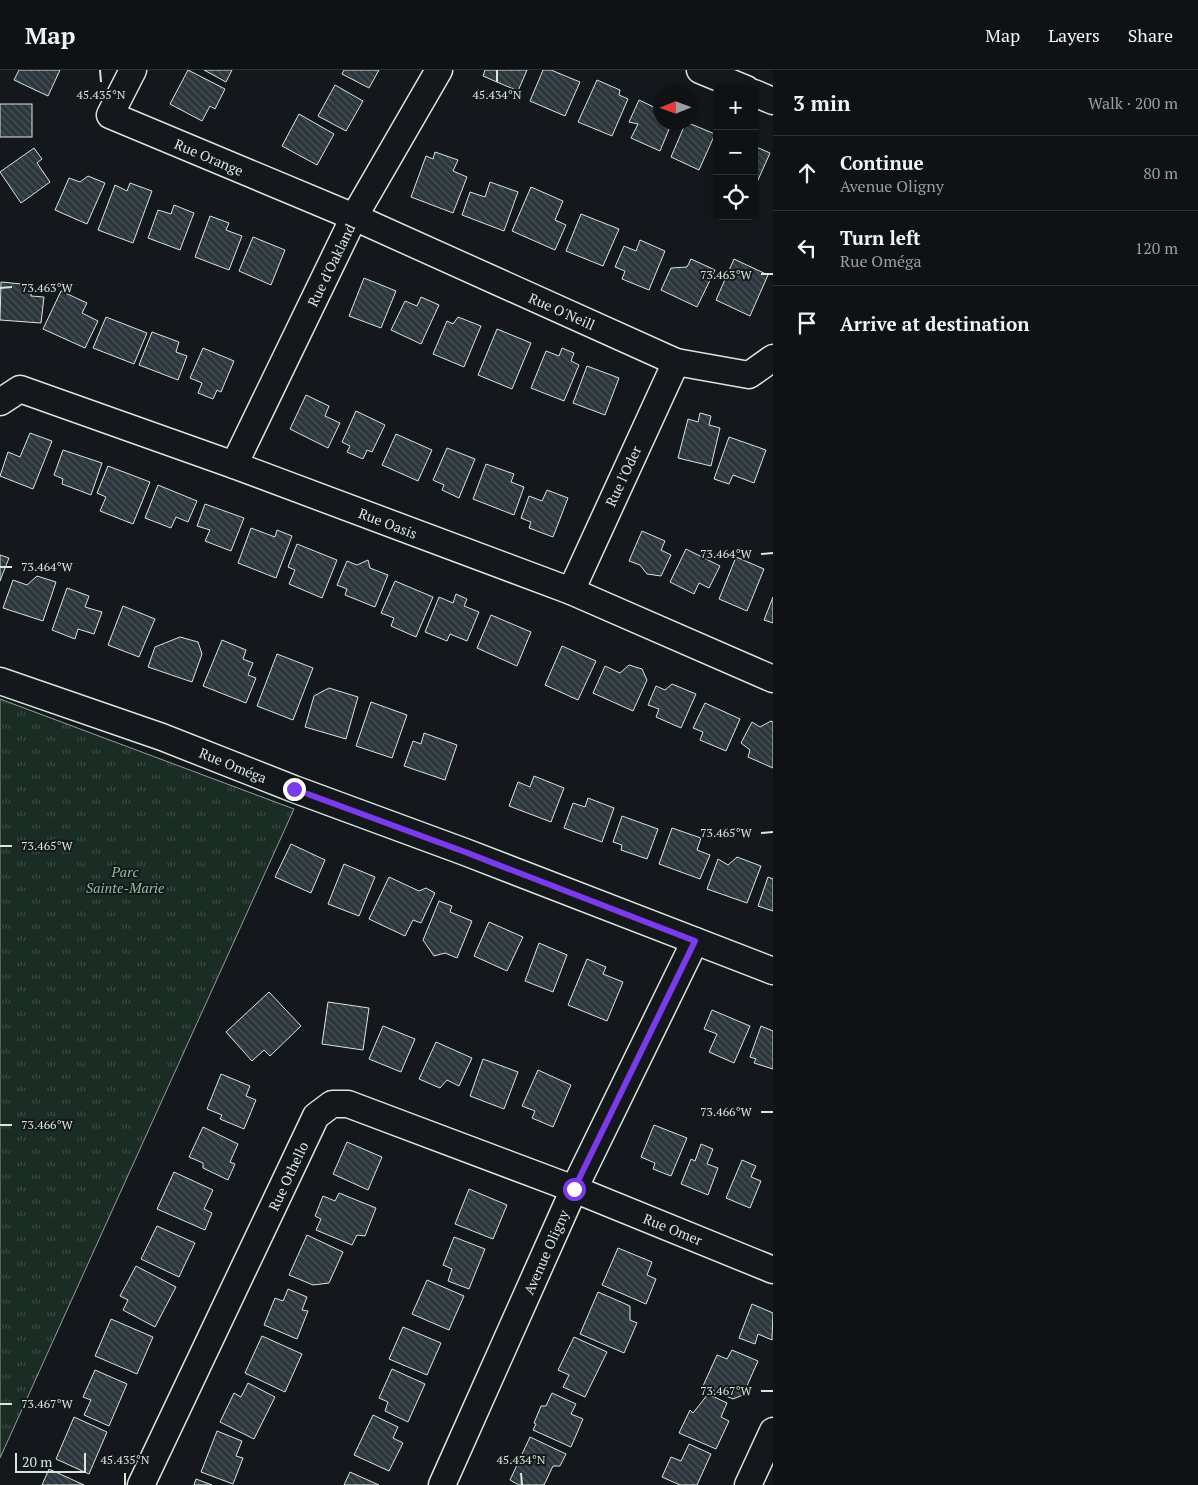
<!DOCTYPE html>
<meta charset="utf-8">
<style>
:root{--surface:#0f1215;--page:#181b1e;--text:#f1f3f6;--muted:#9b9ea0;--line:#2f3234}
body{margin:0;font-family:"PT Serif",serif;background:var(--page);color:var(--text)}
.controls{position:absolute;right:15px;top:15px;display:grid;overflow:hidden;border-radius:8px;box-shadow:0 2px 8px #0003}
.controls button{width:45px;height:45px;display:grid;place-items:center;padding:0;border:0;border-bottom:1px solid var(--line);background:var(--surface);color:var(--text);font:25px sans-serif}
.compass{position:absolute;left:653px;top:15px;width:45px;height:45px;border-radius:50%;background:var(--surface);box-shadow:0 2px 8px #0003;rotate:269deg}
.scale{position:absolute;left:15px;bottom:12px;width:71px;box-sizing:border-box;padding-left:5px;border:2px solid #d8e6dc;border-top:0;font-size:14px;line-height:18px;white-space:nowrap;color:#d8e6dc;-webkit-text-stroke:4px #14181c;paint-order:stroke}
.stop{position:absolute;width:15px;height:15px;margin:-11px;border:4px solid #7c3aed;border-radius:50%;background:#fff}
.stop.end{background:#7c3aed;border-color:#fff;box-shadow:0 1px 5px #0008}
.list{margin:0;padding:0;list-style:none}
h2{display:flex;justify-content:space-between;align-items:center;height:65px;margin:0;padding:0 20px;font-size:21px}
h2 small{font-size:16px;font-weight:400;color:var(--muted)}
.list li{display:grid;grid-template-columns:32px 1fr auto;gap:15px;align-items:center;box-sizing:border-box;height:75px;padding:0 20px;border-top:1px solid var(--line)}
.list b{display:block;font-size:19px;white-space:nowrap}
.list p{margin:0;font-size:16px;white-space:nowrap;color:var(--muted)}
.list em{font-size:16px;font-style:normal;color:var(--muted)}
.icon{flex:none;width:28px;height:28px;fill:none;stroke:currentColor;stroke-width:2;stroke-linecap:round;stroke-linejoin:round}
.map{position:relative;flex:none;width:773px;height:1415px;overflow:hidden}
header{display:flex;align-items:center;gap:30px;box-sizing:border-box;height:70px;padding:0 25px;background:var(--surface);border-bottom:1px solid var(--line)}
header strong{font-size:24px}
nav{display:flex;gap:28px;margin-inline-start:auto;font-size:18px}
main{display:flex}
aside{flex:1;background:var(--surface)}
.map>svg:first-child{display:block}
</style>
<header>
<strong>Map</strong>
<nav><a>Map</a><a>Layers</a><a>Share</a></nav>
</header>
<main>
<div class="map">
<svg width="773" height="1415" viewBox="0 0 773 1415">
<defs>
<pattern id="grass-tufts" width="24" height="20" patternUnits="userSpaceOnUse" patternTransform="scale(1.25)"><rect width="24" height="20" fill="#1a2d24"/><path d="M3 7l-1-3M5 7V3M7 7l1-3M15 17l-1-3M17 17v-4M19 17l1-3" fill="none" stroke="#3b4b43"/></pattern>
<pattern id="building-back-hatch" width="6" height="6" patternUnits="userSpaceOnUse" patternTransform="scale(1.25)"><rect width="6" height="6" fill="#2c363c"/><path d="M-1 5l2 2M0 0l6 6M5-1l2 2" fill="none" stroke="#4a5358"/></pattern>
</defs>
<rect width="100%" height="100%" fill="#14181c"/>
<path fill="url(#grass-tufts)" stroke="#939e99" d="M0,629L294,739L0,1388Z"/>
<g fill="url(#building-back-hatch)" stroke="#d8e6dc">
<path d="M19,0H60L48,26L14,10Z"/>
<path d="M188,0L225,19L215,39L210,36L202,51L170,34Z"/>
<path d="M204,0H232L226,12Z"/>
<path d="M344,0H379L369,18L342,4Z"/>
<path d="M485,0H527L518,21L483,6Z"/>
<path d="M543,0H551L580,12L565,46L530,31Z"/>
<path d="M597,10L620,20L619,25L628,29L612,66L578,52Z"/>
<path d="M335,15L363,31L346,61L318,46Z"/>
<path d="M639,30L660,40V52H672L660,81L631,68L638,54L629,52Z"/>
<rect x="0" y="34" width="32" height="33"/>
<path d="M299,44L334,64L317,95L282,76Z"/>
<path d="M686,52L715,64L699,100L671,87Z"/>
<path d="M754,76L770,83L754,119Z"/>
<path d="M34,78L42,89L37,93L50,112L21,133L0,102Z"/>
<path d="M435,82L458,90L453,101L467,107L453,143L411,127L426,86L433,89Z"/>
<path d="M88,106L105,113L87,154L55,140L69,108L80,112Z"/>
<path d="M490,112L518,122L504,161L462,145L470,122L485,127Z"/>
<path d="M130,113L152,121L133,173L98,160L115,115L127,121Z"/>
<path d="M531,117L563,131L555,150L566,155L555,180L512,161Z"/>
<path d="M174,135L194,143L180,180L148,168L158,140L171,144Z"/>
<path d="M581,144L619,159L603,196L566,181Z"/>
<path d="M210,146L229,153L226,160L242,166L229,200L195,187Z"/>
<path d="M253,167L285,180L271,215L239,201Z"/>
<path d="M640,170L665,181L649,220L622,209L625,201L615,197L624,176L636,181Z"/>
<path d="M691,189L715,200L697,237L661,220L671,198L687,197Z"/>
<path d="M734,189L768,205L750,246L716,230Z"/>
<path d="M364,208L396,221L381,258L349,246Z"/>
<path d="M1,212L32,215L31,226L44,227L41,253L0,250Z"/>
<path d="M61,221L87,233L82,243L98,251L85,278L43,259Z"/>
<path d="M421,227L439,235L421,274L391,260L405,231L417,236Z"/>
<path d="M106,247L147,263L134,294L93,278Z"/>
<path d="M458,247L481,256L464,297L433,284L447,251L453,254Z"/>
<path d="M497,259L531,273L512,319L478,305Z"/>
<path d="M152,262L179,272L176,282L187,286L178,310L139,295Z"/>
<path d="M203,278L234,291L221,322L217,320L213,329L198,323L202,313L190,308Z"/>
<path d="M562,278L574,283L571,291L579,295L564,331L531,318L546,281L559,286Z"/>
<path d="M587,296L619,308L605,345L573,333Z"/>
<path d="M306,325L329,336L325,346L340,353L328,378L290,359Z"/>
<path d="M356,341L385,355L372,382L367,380L363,389L347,382L350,376L342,372Z"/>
<path d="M700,343L711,346L709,355L720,358L711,396L678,388L688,349L698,352Z"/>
<path d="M30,363L52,371L33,419L0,406L8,382L20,387Z"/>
<path d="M396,364L432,380L418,411L382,395Z"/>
<path d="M729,367L766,380L754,413L733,405L729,414L714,409Z"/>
<path d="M447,378L475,389L459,428L442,420L444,415L433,410Z"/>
<path d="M63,380L102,393L91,425L62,414L63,409L54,405Z"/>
<path d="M486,394L514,404L511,412L524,417L514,445L473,429Z"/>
<path d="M108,396L150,412L133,454L100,441L106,427L97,423Z"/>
<path d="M158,415L197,431L188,452L176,447L171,458L145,448Z"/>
<path d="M547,420L568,428L553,467L529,458L531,452L521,448L529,426L542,431Z"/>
<path d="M205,434L244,448L231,481L205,471L210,460L197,456Z"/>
<path d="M251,458L275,467L277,460L292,466L276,508L238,493Z"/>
<path d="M642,461L665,471L661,480L671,485L661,506L647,504L640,495L629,491Z"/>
<path d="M297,474L337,490L322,528L289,514L295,500L288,497Z"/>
<path d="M686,479L720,496L709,518L699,513L694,524L670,512Z"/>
<path d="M0,485L9,488L0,511Z"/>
<path d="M736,487L764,499L747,541L719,529Z"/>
<path d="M368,490L370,498L388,505L375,537L345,525L347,519L337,515L347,491L357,495Z"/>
<path d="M37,506L56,512L43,551L3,538L13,510L27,515Z"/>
<path d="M395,511L433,527L416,567L391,556L394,548L381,543Z"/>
<path d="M67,518L89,526L85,537L102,542L94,564L78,559L75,569L52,560Z"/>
<path d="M456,524L467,529L464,536L479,542L467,571L450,564L447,571L425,562L439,527L453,533Z"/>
<path d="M773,527V553L764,550Z"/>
<path d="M123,536L155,549L139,587L108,575Z"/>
<path d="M491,545L531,562L517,596L477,578Z"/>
<path d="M180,567L198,572L202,584L192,612L148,597L155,577Z"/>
<path d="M222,570L246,580L243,589L253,593L248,605L256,608L246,633L203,616Z"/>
<path d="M562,576L596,591L578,630L545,615Z"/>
<path d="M277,584L313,598L293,650L257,636Z"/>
<path d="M629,595L642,599L647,610L633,641L593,623L605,596L620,603Z"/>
<path d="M672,614L696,624L681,658L656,647L659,639L648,635L656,616L665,620Z"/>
<path d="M329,618L358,627L346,669L305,657L314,626Z"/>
<path d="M371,632L407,645L392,688L356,676Z"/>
<path d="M705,633L740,649L726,681L700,670L703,662L693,658Z"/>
<path d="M771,651L773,652V698L748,687L750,680L741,673L752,652L760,657Z"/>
<path d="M424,663L457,675L445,710L404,696L413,671L421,674Z"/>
<path d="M534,706L564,718L551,752L509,736L518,712L530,717Z"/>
<path d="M588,728L614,738L602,772L564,758L573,733L585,737Z"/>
<path d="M622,746L658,759L647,789L621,780L622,775L613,772Z"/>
<path d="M672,758L701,768L697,780L710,785L700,809L659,794Z"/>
<path d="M291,774L325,790L311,823L275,807Z"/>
<path d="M737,787L761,796L747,833L707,819L718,789L728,795Z"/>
<path d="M344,794L375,807L359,846L328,834Z"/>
<path d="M389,807L419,821L426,818L435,823L421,853L413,850L405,866L369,849Z"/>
<path d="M768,807L773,809V841L758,836Z"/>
<path d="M439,831L452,836L450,842L472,851L457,888L445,883L434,886L423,870Z"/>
<path d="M489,852L523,867L507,901L474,886Z"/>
<path d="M539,873L567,885L553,922L525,911Z"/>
<path d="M587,889L606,897L603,904L623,912L607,951L568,935Z"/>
<path d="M269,922L301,956L270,986L264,980L252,991L226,962Z"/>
<path d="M328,932L369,938L363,980L322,974Z"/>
<path d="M712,940L750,956L734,993L709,982L717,964L704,959Z"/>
<path d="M383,956L415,969L401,1002L369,989Z"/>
<path d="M761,956L773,961V999L754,993L756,989L750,987Z"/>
<path d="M436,972L472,988L459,1016L447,1010L440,1018L419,1009Z"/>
<path d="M483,989L518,1002L504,1039L470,1026Z"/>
<path d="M538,1000L571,1015L553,1057L532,1048L535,1041L522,1036Z"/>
<path d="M221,1004L250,1016L246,1026L256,1030L244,1059L220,1049L222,1045L207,1039Z"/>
<path d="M654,1055L687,1068L671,1106L653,1099L655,1093L641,1087Z"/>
<path d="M203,1057L238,1074L230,1092L235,1094L228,1110L203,1098V1093L189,1087Z"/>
<path d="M347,1072L382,1087L368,1120L333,1104Z"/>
<path d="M701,1074L713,1079L707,1094L718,1098L708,1125L681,1114L691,1089L695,1091Z"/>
<path d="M742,1090L756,1096L751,1107L761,1111L750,1138L726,1128Z"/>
<path d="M174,1102L213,1120L204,1139L212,1143L205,1160L157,1139Z"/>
<path d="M469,1119L507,1135L493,1169L455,1154Z"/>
<path d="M339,1123L376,1138L365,1166L357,1165L352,1175L316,1160L321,1149L315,1146L323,1126L335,1131Z"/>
<path d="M157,1156L195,1173L179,1207L141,1189Z"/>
<path d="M307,1165L343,1182L329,1213L313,1215L289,1205Z"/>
<path d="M454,1167L485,1179L469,1219L448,1211L452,1199L443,1195Z"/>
<path d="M618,1178L652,1192L647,1205L656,1209L646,1234L602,1215Z"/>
<path d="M136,1196L176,1217L155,1257L123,1240L128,1230L120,1226Z"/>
<path d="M427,1210L464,1226L449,1260L412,1244Z"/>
<path d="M288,1219L307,1227L302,1240L308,1241L297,1269L264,1255L275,1228L283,1231Z"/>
<path d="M598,1222L630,1236V1250L637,1253L624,1283L580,1264Z"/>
<path d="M752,1234L773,1243L772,1270L758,1264L755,1274L739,1268Z"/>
<path d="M111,1249L153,1267L137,1304L95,1286Z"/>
<path d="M403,1257L441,1273L427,1305L389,1289Z"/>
<path d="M262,1266L302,1284L285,1322L245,1303Z"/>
<path d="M574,1267L607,1282L585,1327L563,1317L569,1305L558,1300Z"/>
<path d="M732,1280L758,1291L743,1325L733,1329L703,1316L717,1285L727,1289Z"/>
<path d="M392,1299L425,1314L408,1352L385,1341L388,1332L379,1328Z"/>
<path d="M95,1300L127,1314L109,1356L84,1345L91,1330L83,1327Z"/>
<path d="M248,1313L275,1327L254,1369L220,1352L234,1323L241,1327Z"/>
<path d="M552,1323L576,1334L571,1344L583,1349L571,1377L533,1360L536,1354L534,1353L541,1336H546Z"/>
<path d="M708,1324L727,1333L721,1347L729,1351L716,1379L679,1363L690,1340L693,1343Z"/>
<path d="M373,1345L398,1357L393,1368L403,1373L389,1401L354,1385Z"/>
<path d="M74,1347L107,1362L89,1404L56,1389Z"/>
<path d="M217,1361L242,1371L236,1386L243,1388L233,1414L201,1402Z"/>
<path d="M530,1367L566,1384L560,1396H553L544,1415H519L510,1410Z"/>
<path d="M689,1374L711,1384L697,1415H680L662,1407L671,1387L681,1391Z"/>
<path d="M49,1399L84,1415H42Z"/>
<path d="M350,1402L379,1415H344Z"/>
<path d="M196,1409L212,1415H194Z"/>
</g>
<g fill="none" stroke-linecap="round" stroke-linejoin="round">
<defs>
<g id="minor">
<path d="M133,0L110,45L354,147L676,292L749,305L773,288"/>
<path d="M700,0L746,19"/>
<path d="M754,23L773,31"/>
<path d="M0,332L20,319L234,395L571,521L773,609"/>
<path d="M234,395L354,147L439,0"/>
<path d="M571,521L676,292"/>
<path d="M0,611L162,667L294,719L465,782L773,901"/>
<path d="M141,1415L316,1046L332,1034H348L574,1119L773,1200"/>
<path d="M442,1415L574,1119L695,871"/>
<path d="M748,1415L773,1361"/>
</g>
</defs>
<use href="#minor" stroke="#d8e6dc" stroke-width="29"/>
<use href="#minor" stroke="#14181c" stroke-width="26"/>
</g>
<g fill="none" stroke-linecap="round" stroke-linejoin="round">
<path stroke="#7c3aed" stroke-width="6" d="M294,719L465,782L695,871L574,1119"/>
</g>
<path fill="none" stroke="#d8e6dc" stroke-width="2" d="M100,0L101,12M497,0V12M761,204H773M0,218L12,217M761,484L773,483M0,497H12M761,763L773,762M0,776H12M761,1042H773M0,1055H12M761,1321H773M0,1334H12M125,1403V1415M521,1403L522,1415"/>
<g text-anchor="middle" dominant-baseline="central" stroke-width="4" stroke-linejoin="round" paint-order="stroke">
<g font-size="14" fill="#d8e6dc" stroke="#14181c">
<text transform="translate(209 87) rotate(23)">Rue Orange</text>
<text transform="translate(331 195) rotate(-64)">Rue d'Oakland</text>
<text transform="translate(562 241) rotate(24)">Rue O'Neill</text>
<text transform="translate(623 406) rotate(-65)">Rue l'Oder</text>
<text transform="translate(388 453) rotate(21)">Rue Oasis</text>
<text transform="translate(233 695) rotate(22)">Rue Oméga</text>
<text transform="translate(288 1106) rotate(-65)">Rue Othello</text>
<text transform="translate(673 1159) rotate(22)">Rue Omer</text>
<text transform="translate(546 1182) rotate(-66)">Avenue Oligny</text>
</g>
<g font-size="14" font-style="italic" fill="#8ac095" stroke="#14181c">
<text x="125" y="801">Parc<tspan x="125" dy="16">Sainte-Marie</tspan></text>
</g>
</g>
<g font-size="12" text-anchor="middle" fill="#d8e6dc" stroke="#14181c" stroke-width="4" stroke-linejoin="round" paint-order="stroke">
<text x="101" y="29">45.435°N</text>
<text x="497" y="29">45.434°N</text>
<text x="726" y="209">73.463°W</text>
<text x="47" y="222">73.463°W</text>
<text x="726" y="488">73.464°W</text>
<text x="47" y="501">73.464°W</text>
<text x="726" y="767">73.465°W</text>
<text x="47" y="780">73.465°W</text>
<text x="726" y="1046">73.466°W</text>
<text x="47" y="1059">73.466°W</text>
<text x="726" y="1325">73.467°W</text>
<text x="47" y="1338">73.467°W</text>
<text x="125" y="1394">45.435°N</text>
<text x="521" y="1394">45.434°N</text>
</g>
</svg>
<div class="controls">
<button>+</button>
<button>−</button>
<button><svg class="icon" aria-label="locate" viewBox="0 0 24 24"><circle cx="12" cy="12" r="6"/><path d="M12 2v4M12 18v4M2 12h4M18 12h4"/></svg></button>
</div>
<svg class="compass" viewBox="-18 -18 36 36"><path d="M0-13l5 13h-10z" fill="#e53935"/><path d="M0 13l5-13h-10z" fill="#9b9ea0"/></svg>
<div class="scale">20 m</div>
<div class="stop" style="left:574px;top:1119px"></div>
<div class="stop end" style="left:294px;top:719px"></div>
</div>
<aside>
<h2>3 min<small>Walk · 200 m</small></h2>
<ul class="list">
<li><svg class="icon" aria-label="ahead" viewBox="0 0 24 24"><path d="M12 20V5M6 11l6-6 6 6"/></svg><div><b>Continue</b><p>Avenue Oligny</p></div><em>80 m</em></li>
<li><svg class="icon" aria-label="left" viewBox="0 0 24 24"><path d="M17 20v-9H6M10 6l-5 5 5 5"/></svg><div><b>Turn left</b><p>Rue Oméga</p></div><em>120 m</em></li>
<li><svg class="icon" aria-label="arrive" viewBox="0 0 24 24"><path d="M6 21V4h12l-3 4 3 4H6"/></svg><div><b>Arrive at destination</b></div></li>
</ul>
</aside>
</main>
